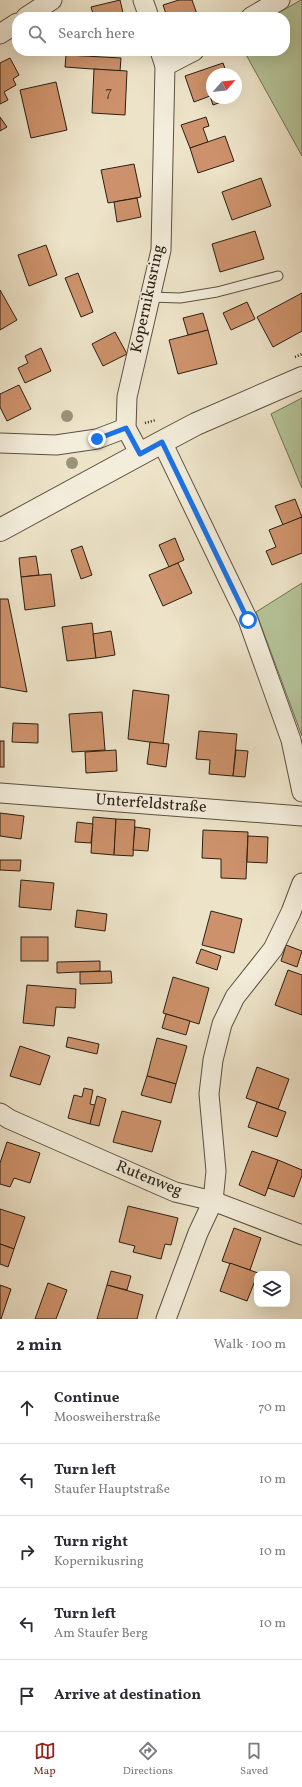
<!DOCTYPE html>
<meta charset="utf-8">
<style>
:root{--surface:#fff;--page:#f2f2f3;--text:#2b2b33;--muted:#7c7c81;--line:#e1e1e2;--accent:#8f2418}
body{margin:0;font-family:Vollkorn,serif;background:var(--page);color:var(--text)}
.controls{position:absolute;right:12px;bottom:12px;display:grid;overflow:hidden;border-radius:8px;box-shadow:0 4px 16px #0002}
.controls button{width:36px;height:36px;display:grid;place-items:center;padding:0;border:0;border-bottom:1px solid var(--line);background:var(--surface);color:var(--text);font:20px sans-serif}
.compass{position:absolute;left:206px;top:68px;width:36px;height:36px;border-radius:50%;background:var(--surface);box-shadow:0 4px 16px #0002;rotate:62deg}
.stop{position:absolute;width:12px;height:12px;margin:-9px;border:3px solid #1a73e8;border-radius:50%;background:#fff}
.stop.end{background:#1a73e8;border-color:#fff;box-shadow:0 1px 4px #0008}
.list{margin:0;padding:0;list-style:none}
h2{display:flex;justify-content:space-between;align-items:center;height:52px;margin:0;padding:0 16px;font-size:17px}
h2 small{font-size:13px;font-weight:400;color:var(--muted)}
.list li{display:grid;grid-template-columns:26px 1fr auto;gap:12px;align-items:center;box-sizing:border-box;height:72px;padding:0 16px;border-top:1px solid var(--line)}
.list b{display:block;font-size:15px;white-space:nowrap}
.list p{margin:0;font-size:13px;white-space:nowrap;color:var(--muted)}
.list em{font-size:13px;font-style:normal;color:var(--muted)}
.icon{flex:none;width:22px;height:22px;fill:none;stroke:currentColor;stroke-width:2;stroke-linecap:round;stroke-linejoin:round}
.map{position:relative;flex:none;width:302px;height:1319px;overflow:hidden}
.search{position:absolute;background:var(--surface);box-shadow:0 4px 16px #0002;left:12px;right:12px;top:12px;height:44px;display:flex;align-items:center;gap:10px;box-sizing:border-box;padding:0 14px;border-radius:16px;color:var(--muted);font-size:15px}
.sheet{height:412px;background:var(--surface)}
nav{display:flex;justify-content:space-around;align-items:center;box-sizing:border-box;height:56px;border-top:1px solid var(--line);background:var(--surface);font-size:11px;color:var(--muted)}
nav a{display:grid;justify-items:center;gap:2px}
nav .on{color:var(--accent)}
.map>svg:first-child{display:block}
</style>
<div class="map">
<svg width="302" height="1319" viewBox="0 0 302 1319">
<rect width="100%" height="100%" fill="#ede3c8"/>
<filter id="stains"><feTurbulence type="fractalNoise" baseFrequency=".005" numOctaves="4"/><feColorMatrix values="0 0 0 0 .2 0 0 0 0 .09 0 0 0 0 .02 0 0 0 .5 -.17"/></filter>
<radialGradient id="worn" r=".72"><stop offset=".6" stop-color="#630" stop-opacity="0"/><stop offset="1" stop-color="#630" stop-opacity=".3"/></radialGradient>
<g fill="#b5c498" stroke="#707256">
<path d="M301,0H302V156L244,51H285V17H271Z"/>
<path d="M302,398V488L271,414Z"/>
<path d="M302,583V736L256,612Z"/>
</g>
<g fill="#cd926b" stroke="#2a1f14">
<path d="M120,0L124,17H94L91,7Z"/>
<path d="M179,0H192L198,17H167L163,5Z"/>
<path d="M66,55L121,58L120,71L65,67Z"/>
<path d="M10,58L19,75L13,79L16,85L4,92L8,100L0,104V63Z"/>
<path d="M223,63L227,74H212V98H232L213,105L210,96L194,102L185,76Z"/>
<path d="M94,69L127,71L125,115L92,113Z"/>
<path d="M56,82L67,130L31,138L20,90Z"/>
<path d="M0,117L7,127L0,131Z"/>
<path d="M206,117L209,126L203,128L208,142L190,148L181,125Z"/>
<path d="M225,136L234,161L198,173L190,148Z"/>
<path d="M134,164L141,197L108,203L101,170Z"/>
<path d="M261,178L271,206L232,220L222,192Z"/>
<path d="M137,198L141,217L117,222L114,202Z"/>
<path d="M255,231L264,259L220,272L212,244Z"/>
<path d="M46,245L57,275L29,286L18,255Z"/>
<path d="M78,273L93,312L81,317L65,278Z"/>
<path d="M0,290L17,320L0,330Z"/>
<path d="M302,293V331L273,347L257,317Z"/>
<path d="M247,302L255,319L231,330L223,313Z"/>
<path d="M203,313L208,330L188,335L183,318Z"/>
<path d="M208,330L217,364L178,374L169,340Z"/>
<path d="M115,332L127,354L103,366L92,344Z"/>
<path d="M41,348L51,371L25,383L18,368L28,363L25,356Z"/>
<path d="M19,385L31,409L7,421L0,407V394Z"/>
<path d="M295,499L302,517L283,525L275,506Z"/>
<path d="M302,517V553L272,565L266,551L276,547L269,530Z"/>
<path d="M175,538L184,560L169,567L159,545Z"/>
<path d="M82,546L92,575L81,579L71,550Z"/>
<path d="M36,556L39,575L21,577L19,558Z"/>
<path d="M178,563L192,593L163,606L149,575Z"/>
<path d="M51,574L55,606L25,610L21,577Z"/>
<path d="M0,599H8L27,692L0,687Z"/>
<path d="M92,623L96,658L67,661L62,627Z"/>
<path d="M111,631L115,655L96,658L93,634Z"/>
<path d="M133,690L169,695L163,744L128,739Z"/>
<path d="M102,712L105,750L72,752L69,714Z"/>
<path d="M13,723L38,724V743L12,742Z"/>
<path d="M199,731L237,734L233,776L209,774L210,760L196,759Z"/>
<rect x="0" y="741" width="4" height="26"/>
<path d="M150,742L169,744L166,767L147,764Z"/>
<path d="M116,750L117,771L86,773L85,752Z"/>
<path d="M236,750L248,751L245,777L233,776Z"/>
<path d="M0,813L24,816L21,839L0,836Z"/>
<path d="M93,817L116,819L114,855L91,853Z"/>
<path d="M116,819L135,820L133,856L114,855Z"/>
<path d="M77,822L93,824L91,843L75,842Z"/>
<path d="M135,827L150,829L148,851L133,850Z"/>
<path d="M203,830L248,832L246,879L221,878V859L202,858Z"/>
<path d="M248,836L268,837L267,863L247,862Z"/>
<path d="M0,860H21L20,871L0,870Z"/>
<path d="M21,880L54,883L51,910L19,907Z"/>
<path d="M77,910L107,914L105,931L75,927Z"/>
<path d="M211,911L242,919L234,953L202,945Z"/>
<rect x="21" y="937" width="27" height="24"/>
<path d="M286,945L302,951L297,967L281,961Z"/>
<path d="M201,949L221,956L217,970L196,963Z"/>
<path d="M100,961V971L57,973V962Z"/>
<path d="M288,970L302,975V1015L275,1005Z"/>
<path d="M111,971L112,983L80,984V972Z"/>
<path d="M173,977L209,988L199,1024L163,1013Z"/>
<path d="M27,985L76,989L75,1008L56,1007L54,1026L23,1023Z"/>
<path d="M166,1014L190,1021L186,1035L162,1028Z"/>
<path d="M68,1037L99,1044L97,1054L66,1047Z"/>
<path d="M157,1038L187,1046L176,1084L147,1076Z"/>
<path d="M20,1046L50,1056L40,1085L10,1076Z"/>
<path d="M257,1067L289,1079L278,1109L246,1098Z"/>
<path d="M147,1076L176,1084L171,1103L141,1095Z"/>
<path d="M84,1088L93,1090L90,1104L95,1105L90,1124L68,1118L74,1095L82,1097Z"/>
<path d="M97,1096L106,1099L99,1126L90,1124Z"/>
<path d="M257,1102L286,1112L277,1137L248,1127Z"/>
<path d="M122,1111L161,1121L152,1152L113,1142Z"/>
<path d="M7,1142L40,1153L30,1183L14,1178L10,1187L0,1184V1163Z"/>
<path d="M252,1151L278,1160L265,1196L239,1185Z"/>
<path d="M278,1160L302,1170V1175L294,1197L268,1188Z"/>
<path d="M128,1206L178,1218L171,1245L165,1244L161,1259L133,1252L135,1246L119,1242Z"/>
<path d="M0,1209L25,1217L14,1249L0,1244Z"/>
<path d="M234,1228L261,1238L250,1270L222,1261Z"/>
<path d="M0,1244L14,1249L8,1267L0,1264Z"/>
<path d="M230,1263L258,1273L247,1301L220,1291Z"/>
<path d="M111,1271L131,1276L127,1290L107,1285Z"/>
<path d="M48,1283L67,1290L56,1319H35Z"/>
<path d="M0,1285L11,1289L1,1319H0Z"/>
<path d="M107,1285L143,1295L137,1319H97Z"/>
</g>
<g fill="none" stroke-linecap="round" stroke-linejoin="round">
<defs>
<path id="service" d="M150,297L180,298L217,292L278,276"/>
<g id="minor">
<path d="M143,0L149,17"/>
<path d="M26,17L52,0"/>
<path d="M251,17L280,0"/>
<path d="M0,34L17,23"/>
<path d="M165,66L194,51"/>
<path d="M162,442L248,620L291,740L302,792"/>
<path d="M0,443L56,445L97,439L126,428"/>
<path d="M140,454L126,428L127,397L161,250L165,66L160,51"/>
<path d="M0,793L302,816"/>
<path d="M0,1113L9,1119L175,1192L213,1201L302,1235"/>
<path d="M166,1319L198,1233L213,1201L216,1171L209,1094L213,1060L222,1024L235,997L273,949L291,912L302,883"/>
</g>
<path id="tertiary" d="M0,530L162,442L196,424L302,378"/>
</defs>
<use href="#service" stroke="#5b5041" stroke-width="11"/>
<use href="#minor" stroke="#5b5041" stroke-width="21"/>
<use href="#tertiary" stroke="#5b5041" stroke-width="24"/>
<g stroke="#2a1f14" stroke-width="2.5" stroke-dasharray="1 2" stroke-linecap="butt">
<path d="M295,357L302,354"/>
<path d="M145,423L156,420"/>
</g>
<use href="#service" stroke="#f3eddb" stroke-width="9"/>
<use href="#minor" stroke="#f3eddb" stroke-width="19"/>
<use href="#tertiary" stroke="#f3eddb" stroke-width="22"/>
</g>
<g fill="#99937b">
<circle cx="67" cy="416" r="6"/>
<circle cx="72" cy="463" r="6"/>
</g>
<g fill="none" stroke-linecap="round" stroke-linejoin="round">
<path stroke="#1a73e8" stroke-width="5" d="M97,439L126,428L140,454L162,442L248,620"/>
</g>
<g text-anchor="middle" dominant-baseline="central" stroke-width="3" stroke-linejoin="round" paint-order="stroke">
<g font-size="14" fill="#533c2a">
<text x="109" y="92">7</text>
</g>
<g font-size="16" fill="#2a1f14" stroke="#f3eddb">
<text transform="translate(148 299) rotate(-78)">Kopernikusring</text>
<text transform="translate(151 804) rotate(4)">Unterfeldstraße</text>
<text transform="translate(149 1179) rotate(22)">Rutenweg</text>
</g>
</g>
<rect width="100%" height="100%" filter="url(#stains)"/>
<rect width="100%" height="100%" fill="url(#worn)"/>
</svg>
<div class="controls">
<button><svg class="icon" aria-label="layers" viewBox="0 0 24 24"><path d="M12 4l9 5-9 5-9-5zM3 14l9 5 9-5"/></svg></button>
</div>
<svg class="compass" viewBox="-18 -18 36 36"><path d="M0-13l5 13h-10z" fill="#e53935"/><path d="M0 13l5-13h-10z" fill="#7c7c81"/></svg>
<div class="stop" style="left:248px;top:620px"></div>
<div class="stop end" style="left:97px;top:439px"></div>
<div class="search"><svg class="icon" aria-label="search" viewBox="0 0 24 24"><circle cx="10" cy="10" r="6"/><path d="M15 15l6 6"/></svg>Search here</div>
</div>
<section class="sheet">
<h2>2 min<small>Walk · 100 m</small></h2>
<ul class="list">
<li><svg class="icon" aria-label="ahead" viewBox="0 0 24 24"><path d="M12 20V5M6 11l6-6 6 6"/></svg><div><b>Continue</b><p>Moosweiherstraße</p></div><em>70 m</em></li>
<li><svg class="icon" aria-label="left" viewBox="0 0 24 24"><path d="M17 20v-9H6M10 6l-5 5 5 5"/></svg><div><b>Turn left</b><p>Staufer Hauptstraße</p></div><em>10 m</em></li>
<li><svg class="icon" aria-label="right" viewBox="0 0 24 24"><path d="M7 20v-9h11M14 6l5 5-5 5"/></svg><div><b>Turn right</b><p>Kopernikusring</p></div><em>10 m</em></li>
<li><svg class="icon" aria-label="left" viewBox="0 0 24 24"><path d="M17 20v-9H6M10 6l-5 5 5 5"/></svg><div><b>Turn left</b><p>Am Staufer Berg</p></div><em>10 m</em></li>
<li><svg class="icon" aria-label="arrive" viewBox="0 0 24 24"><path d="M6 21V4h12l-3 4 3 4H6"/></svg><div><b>Arrive at destination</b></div></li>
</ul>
</section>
<nav>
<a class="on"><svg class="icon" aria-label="map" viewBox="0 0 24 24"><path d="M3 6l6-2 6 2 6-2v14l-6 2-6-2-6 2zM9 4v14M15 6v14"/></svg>Map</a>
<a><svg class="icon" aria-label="directions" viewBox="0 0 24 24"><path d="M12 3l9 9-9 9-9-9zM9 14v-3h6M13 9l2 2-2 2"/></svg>Directions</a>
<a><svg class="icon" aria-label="saved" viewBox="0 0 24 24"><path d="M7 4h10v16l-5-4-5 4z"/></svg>Saved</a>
</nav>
